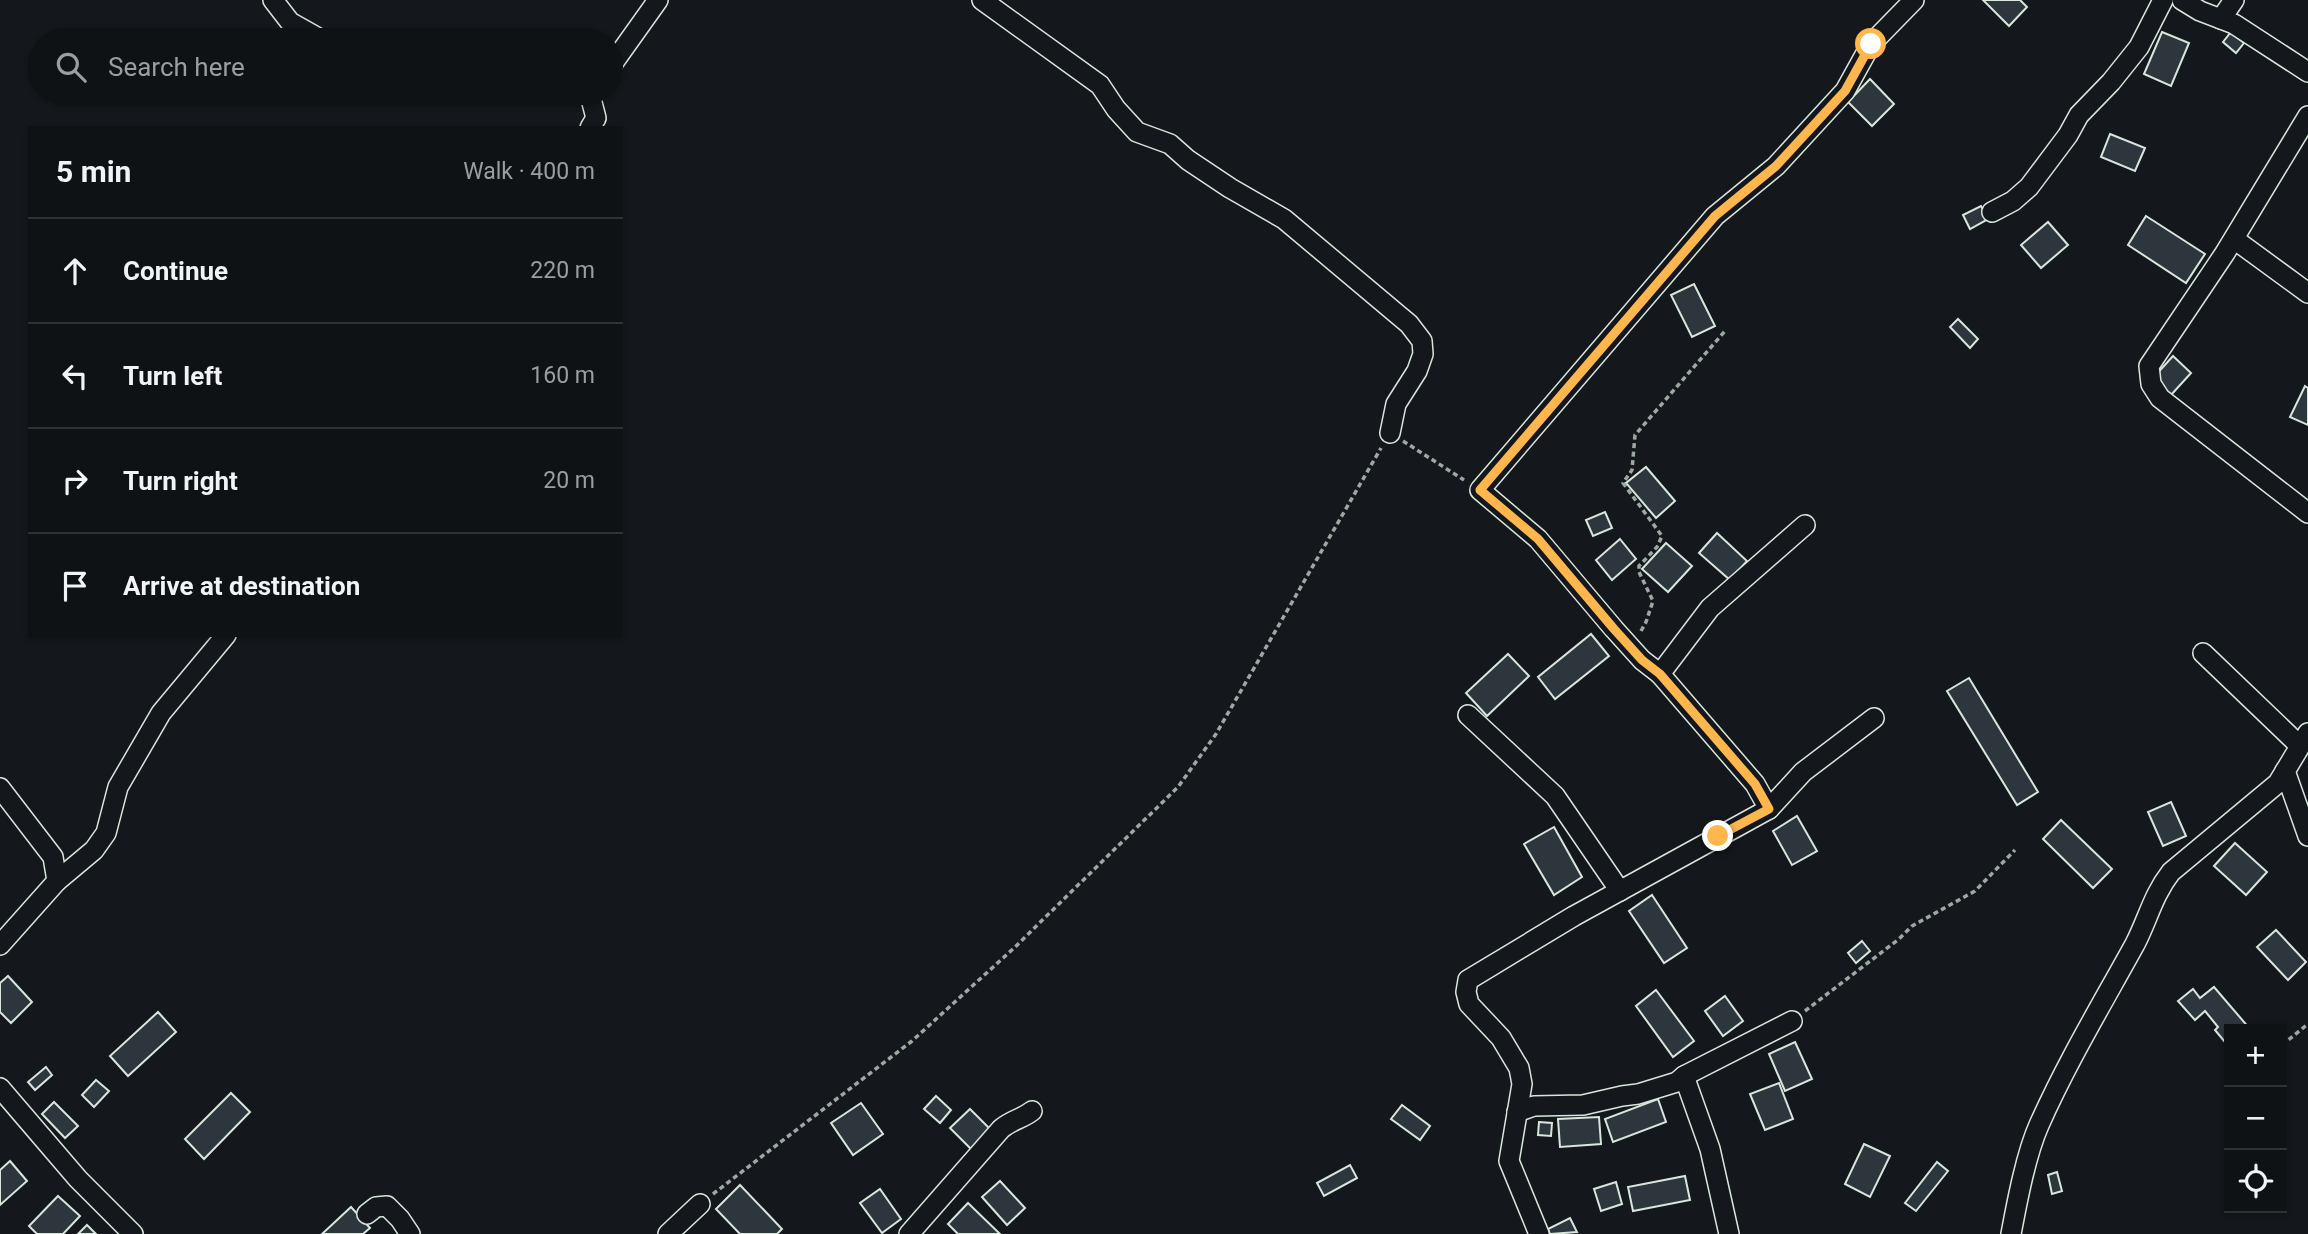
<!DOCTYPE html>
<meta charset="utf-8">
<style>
:root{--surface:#0f1215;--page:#181b1e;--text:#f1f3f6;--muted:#9b9ea0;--line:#2f3234}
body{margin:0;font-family:Roboto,sans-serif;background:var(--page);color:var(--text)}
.controls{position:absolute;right:21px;bottom:21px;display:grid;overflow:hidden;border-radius:0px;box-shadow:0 2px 5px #0004}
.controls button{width:63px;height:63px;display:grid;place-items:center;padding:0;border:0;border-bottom:2px solid var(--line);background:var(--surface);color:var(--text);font:35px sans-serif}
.stop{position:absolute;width:21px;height:21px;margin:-16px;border:5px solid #ffb74d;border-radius:50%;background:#fff}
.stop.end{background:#ffb74d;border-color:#fff;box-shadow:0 2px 7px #0008}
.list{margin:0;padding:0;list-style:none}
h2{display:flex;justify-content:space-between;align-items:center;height:91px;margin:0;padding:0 28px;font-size:30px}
h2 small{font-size:23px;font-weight:400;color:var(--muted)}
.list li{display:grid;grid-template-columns:46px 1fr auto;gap:21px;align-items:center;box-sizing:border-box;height:105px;padding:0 28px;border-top:2px solid var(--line)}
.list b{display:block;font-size:26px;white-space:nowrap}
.list em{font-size:23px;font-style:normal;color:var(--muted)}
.icon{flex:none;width:38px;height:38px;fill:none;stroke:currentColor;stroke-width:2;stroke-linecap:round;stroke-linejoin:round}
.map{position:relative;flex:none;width:2308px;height:1234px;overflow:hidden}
.search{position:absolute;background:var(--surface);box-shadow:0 2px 5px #0004;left:28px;top:28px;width:595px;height:77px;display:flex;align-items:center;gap:18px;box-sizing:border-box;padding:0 24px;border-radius:38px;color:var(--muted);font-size:26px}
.panel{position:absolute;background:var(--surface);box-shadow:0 2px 5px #0004;left:28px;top:126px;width:595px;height:511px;border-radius:0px}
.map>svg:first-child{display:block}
</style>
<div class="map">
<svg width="2308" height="1234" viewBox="0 0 2308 1234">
<rect width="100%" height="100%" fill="#14181c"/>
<g fill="#2c363c" stroke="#d8e6dc" stroke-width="2">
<path d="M1983,0H2020L2027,7L2009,26Z"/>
<path d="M2162,32L2189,43L2171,86L2144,74Z"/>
<path d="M2231,32L2244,43L2236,53L2223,42Z"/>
<path d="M1870,79L1894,104L1872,126L1848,102Z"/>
<path d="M2110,134L2145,148L2135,171L2101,157Z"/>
<path d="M1981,206L1988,219L1970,229L1963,215Z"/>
<path d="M2146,216L2205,254L2186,283L2128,245Z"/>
<path d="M2048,222L2068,245L2041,268L2021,245Z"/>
<path d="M1694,284L1715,326L1692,337L1671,295Z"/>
<path d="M1958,319L1978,339L1970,348L1950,327Z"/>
<path d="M2173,356L2191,373L2171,395L2153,378Z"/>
<path d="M2305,386L2308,388V425L2290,417Z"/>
<path d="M1646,467L1675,501L1656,518L1626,483Z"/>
<path d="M1605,512L1612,528L1593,536L1586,520Z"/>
<path d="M1717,533L1747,561L1730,580L1699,553Z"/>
<path d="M1620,539L1636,559L1612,580L1596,560Z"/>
<path d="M1666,543L1692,566L1668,592L1642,569Z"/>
<path d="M1591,634L1609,656L1555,699L1538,677Z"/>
<path d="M1508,654L1529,676L1487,716L1466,693Z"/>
<path d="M1969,678L2038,792L2017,805L1947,691Z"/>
<path d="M2171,802L2186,836L2163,846L2148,812Z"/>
<path d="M1797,816L1817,851L1792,865L1773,831Z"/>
<path d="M2061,820L2112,869L2093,888L2043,839Z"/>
<path d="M1554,827L1582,877L1554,895L1524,844Z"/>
<path d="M2235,843L2267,872L2246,895L2214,866Z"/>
<path d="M1652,895L1687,948L1664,963L1629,911Z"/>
<path d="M2276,930L2306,962L2288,980L2257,947Z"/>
<path d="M1862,941L1870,951L1856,963L1848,953Z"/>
<path d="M8,976L32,1002L11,1023L0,1012V983Z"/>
<path d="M2214,987L2250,1029H2229V1047L2215,1030L2218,1027L2205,1011L2195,1020L2178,1001L2193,989L2200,998Z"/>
<path d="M1656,990L1694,1041L1673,1057L1636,1006Z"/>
<path d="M1725,996L1743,1021L1723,1036L1705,1011Z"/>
<path d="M158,1012L176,1032L128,1076L110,1056Z"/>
<path d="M1795,1042L1812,1079L1785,1091L1769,1054Z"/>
<path d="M46,1067L52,1075L35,1090L28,1082Z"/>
<path d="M96,1080L109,1091L94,1107L82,1095Z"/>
<path d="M1779,1083L1793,1119L1765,1130L1750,1094Z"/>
<path d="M231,1093L250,1112L204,1159L185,1139Z"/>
<path d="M936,1096L951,1110L940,1123L924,1109Z"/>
<path d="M1658,1099L1666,1122L1613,1142L1605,1119Z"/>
<path d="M54,1102L78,1126L65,1138L42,1114Z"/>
<path d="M861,1103L883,1134L853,1155L831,1123Z"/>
<path d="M1402,1105L1430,1126L1420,1140L1391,1119Z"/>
<path d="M970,1109L991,1130L972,1150L950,1128Z"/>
<path d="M1599,1117L1601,1144L1560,1147L1558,1119Z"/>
<path d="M1539,1122L1552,1123L1551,1136L1538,1135Z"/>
<path d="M1864,1144L1890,1156L1870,1197L1845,1184Z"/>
<path d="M10,1161L27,1181L0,1205V1170Z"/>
<path d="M1937,1162L1948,1171L1916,1211L1905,1203Z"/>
<path d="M1350,1165L1357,1178L1324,1196L1317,1183Z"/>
<path d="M2057,1172L2062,1191L2052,1194L2048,1175Z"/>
<path d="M1685,1176L1690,1200L1633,1211L1628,1187Z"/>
<path d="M1000,1181L1025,1208L1007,1225L982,1197Z"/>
<path d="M1616,1182L1622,1204L1601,1211L1594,1189Z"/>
<path d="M740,1185L782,1229L777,1234H740L716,1209Z"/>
<path d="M880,1189L901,1219L882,1233L860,1203Z"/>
<path d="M58,1196L80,1216L63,1234H37L29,1226Z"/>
<path d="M968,1203L1000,1234H958L948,1224Z"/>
<path d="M351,1207L370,1228L363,1234H322Z"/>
<path d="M1570,1218L1577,1232L1550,1234L1548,1229Z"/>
<path d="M87,1225L96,1234H78Z"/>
</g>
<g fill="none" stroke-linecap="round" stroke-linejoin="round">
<defs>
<g id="minor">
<path d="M273,0L290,22L322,40"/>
<path d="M982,0L1100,85L1116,109L1137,132L1170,144L1188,160L1230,188L1284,219L1409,324L1422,341L1423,354L1417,371L1396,404L1390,433"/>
<path d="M2182,0L2200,11L2234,24L2308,72"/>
<path d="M2221,19L2234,0"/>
<path d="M611,66L658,0"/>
<path d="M587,93L590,95L596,118L590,128"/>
<path d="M2308,116L2225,253L2149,366L2151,384L2160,398L2308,513"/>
<path d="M1992,212L2013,201L2029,187L2068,135L2079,115L2111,82L2139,47L2163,0"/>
<path d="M2234,239L2308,293"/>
<path d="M2203,653L2299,745"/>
<path d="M1660,674L1642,660L1614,629L1538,539L1480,490L1715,216L1776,166L1845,91L1871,44L1914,0"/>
<path d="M1468,715L1555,796L1620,891"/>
<path d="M2285,771L2308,836"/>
<path d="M0,788L53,857L57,881L0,945"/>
<path d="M1769,809L1803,772L1874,718"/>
<path d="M57,881L94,850L106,833L118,787L161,713L226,635"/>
<path d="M1684,1076L1710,1149L1729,1234"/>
<path d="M0,1088L78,1179L133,1234"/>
<path d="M1517,1112L1534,1106L1583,1105L1622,1096L1638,1094L1677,1082L1684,1076L1792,1021"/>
<path d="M367,1214L376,1207L387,1206L400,1219L410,1234"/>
<path d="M668,1234L700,1204"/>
<path d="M909,1234L1001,1129C1011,1120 1022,1119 1032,1111"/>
<path d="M1539,1234L1509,1161L1522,1084L1519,1068L1501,1038L1469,1004L1466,992L1468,980L1574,916L1769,809L1755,784L1660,674L1710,608L1805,525"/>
<path d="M2011,1234C2017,1202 2026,1154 2039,1125C2067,1062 2102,1004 2135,944C2148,919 2153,895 2171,872L2278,783L2308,733"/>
</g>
</defs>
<use href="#minor" stroke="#d8e6dc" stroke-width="22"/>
<g stroke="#9da8a2" stroke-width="3.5" stroke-dasharray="5 3.5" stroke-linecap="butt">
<path d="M1403,441L1464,480"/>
<path d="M1641,631L1646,622L1653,601L1639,572V566L1657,547L1662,536L1623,483L1632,470L1635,435L1725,331"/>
<path d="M1805,1011L1899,939L1912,926L1975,891L2015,850"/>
<path d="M2282,1045L2308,1024"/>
<path d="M713,1194L912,1041L1014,948L1178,787L1216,734L1381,448"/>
</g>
<use href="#minor" stroke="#14181c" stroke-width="19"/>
</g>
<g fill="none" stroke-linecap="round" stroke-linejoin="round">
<path stroke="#ffb74d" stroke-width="9" d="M1718,836L1769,809L1755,784L1660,674L1642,660L1614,629L1538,539L1480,490L1715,216L1776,166L1845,91L1871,44"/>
</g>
</svg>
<div class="controls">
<button>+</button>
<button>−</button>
<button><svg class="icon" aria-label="locate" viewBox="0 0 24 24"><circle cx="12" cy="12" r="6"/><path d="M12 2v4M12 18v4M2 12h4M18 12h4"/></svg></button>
</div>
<div class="stop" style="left:1871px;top:44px"></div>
<div class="stop end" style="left:1718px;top:836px"></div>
<div class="search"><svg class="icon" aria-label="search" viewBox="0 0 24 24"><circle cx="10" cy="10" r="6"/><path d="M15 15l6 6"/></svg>Search here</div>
<section class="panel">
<h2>5 min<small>Walk · 400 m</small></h2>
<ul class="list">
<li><svg class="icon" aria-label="ahead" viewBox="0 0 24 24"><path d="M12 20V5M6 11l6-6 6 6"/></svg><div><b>Continue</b></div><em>220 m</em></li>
<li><svg class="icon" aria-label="left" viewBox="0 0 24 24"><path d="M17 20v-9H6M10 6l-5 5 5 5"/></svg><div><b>Turn left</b></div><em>160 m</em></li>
<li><svg class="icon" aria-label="right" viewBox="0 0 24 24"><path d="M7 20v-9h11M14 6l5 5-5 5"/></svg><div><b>Turn right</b></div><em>20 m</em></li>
<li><svg class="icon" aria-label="arrive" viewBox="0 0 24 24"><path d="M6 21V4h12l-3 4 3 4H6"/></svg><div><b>Arrive at destination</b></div></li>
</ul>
</section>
</div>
